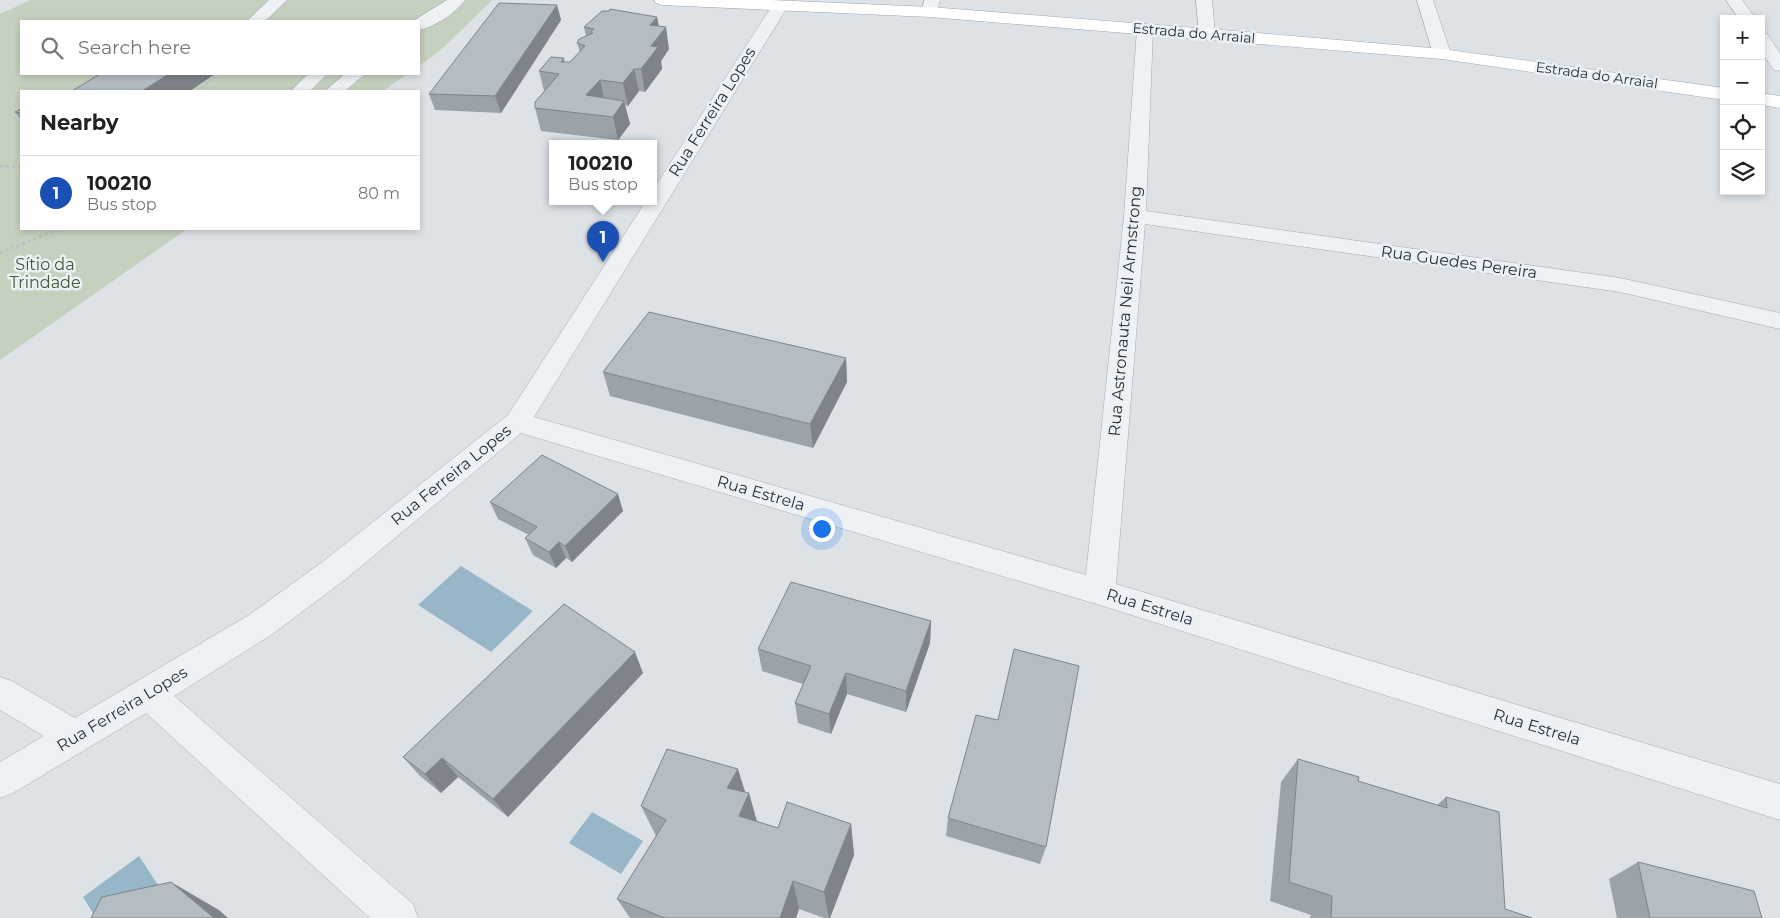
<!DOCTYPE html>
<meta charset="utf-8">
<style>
:root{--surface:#fff;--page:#f2f2f2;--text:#222;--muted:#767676;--line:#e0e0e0;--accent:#ce406a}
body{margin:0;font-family:Montserrat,sans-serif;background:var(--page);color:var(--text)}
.controls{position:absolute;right:15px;top:15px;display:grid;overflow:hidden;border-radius:0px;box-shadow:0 2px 8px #0003}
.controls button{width:45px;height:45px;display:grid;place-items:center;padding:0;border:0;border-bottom:1px solid var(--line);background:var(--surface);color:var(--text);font:25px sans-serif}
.you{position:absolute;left:821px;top:528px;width:18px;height:18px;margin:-12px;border:4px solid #fff;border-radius:50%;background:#1a73e8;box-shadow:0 0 0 8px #1a73e833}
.badge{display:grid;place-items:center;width:32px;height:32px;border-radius:50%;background:var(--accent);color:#fff;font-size:16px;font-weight:700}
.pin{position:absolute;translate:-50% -41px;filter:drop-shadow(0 1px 2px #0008)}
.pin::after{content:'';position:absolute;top:26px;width:18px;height:15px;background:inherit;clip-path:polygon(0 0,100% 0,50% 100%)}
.popup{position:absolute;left:549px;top:140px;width:108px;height:65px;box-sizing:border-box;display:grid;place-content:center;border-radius:0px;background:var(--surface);filter:drop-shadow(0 1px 4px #0005);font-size:16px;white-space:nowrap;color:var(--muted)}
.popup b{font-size:19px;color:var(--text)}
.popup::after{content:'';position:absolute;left:50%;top:100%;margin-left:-10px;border:10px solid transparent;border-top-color:var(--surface)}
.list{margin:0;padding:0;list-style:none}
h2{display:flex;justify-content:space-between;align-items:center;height:65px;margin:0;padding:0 20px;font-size:21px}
h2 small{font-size:16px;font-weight:400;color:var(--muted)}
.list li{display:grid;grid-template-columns:32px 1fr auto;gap:15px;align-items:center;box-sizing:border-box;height:75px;padding:0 20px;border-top:1px solid var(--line)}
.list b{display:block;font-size:19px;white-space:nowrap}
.list p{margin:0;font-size:16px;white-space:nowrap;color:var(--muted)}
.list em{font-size:16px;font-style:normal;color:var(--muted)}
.icon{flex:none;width:28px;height:28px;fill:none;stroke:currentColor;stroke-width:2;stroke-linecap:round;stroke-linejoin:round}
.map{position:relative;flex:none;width:1780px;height:918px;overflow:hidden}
.search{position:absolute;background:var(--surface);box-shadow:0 2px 8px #0003;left:20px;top:20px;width:400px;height:55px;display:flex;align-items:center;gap:12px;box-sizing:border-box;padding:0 18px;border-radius:0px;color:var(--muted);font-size:19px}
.panel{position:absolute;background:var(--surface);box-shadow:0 2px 8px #0003;left:20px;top:90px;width:400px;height:140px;border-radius:0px}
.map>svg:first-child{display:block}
</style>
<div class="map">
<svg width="1780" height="918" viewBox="0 0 1780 918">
<rect width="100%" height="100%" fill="#dde2e7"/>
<path fill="#c5d1be" d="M31,0H492L442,49L419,66V21H21V74H407L383,91H21V229H187L0,360V14Z"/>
<g fill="#97b6c8">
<path d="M461,566L533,611L491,652L418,605Z"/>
<path d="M592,812L643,841L621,874L569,843Z"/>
<path d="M139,856L166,897L96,918L83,897Z"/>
</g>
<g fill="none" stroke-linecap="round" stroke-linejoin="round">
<defs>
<g id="minor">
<path d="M269,0H287L265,21H247Z"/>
<path d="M447,0H465C456,13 434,27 419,30V21H413Z"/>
<path d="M924,0H940L936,15H924L922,12Z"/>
<path d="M1196,0H1212L1215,34L1213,38H1201L1199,34Z"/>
<path d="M1417,0H1433L1451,54L1448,58L1442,59L1436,58L1433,54Z"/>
<path d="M1726,0H1742L1756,19H1739Z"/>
<path d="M780,1L786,3L788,6L534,417L1086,575L1124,216L1137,29L1139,25H1151L1153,29L1146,211L1620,278L1780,313V329L1620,292L1145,224L1116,584L1780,784V820L1100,605L521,433L347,578L271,635L174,696L413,904L418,918H370L146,713L13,793L0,798V762L44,736L0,710V677L12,681L75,718L249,615L325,560L508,415L646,201H653V190L772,6L774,3Z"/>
<path d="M1761,33L1767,34L1780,53V71L1774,70L1761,51Z"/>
<path d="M308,74H327L310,91H291Z"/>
<path d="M345,74H365L345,91H325Z"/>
</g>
<g id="major">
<path d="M654,0H771L930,7L1246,32L1442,49L1724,88V100L1442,59L930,17L662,5L656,3Z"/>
<path d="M1761,93L1780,96V108L1761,105Z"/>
</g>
</defs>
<use href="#minor" stroke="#a2aab1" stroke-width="1"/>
<use href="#major" stroke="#9ca8b3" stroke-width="1"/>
<path stroke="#bbc0c5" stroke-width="2" stroke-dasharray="2.5 2.5" stroke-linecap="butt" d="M198,91L218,74"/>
<g stroke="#bbc0c5" stroke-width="2.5" stroke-dasharray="3 3" stroke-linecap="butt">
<path d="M0,166L21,167"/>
<path d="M0,253L59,229"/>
</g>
<use href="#minor" fill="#eff2f5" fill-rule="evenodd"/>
<use href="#major" fill="#fff" fill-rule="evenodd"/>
</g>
<g fill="#9ba2a9">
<path d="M557,5L561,20L501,113L435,110L429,94Z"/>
<path d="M657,17L659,26L669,49L661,61L662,69L645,92L639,91L628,106L625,105L630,124L618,140L541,131L535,108L544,91L539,71L564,58L565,62H570L580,52L577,43L586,36L584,27Z"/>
<path d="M21,109V120L15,112Z"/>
<path d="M846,358L847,382L813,448L610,396L603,372Z"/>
<path d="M490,502L623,511L572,562L566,558L556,568L533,555L525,538L529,535L498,519Z"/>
<path d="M931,621L930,643L906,712L847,694L831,734L798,723L795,703L803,684L762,671L758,649Z"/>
<path d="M643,673L508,817L458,777L441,793L420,776L403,757Z"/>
<path d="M1298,759L1358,781L1437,805L1446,797L1505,909L1532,918H1310L1311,915L1270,901L1281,782Z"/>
<path d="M745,792L757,822L778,828L851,824L854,855L830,918H824L799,909L796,918H630L617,899L656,836L641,806Z"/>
<path d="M948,818L1046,847L1040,864L946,836Z"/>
<path d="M1638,862L1762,918H1617L1609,879Z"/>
</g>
<g fill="#7e8489">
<path d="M557,5L561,20L501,113L495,96Z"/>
<path d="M657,17L660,34L666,27L669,49L661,61L662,69L645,92L641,69L651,46L650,25Z"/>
<path d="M634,69L639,91L628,106L623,83Z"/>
<path d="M169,74H215L190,91H142Z"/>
<path d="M600,80L605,103L586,95Z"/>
<path d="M624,101L630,124L618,140L613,117Z"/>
<path d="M846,358L847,382L813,448L810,424Z"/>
<path d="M618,494L623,511L572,562L565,546Z"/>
<path d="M559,542L566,558L556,568L549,552Z"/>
<path d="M931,621L930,643L906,712V691Z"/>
<path d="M635,652L643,673L508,817L493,799Z"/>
<path d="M846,673L847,694L831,734L829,714Z"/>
<path d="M442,758L458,777L441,793L425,774Z"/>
<path d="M738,769L747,798L749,793L758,825L749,847L727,788Z"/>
<path d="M851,824L854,855L830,918H829L824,892Z"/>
<path d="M793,881L799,909L796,918H780Z"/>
<path d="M171,882L219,910L228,918H214Z"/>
</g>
<g fill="#b4bcc4" stroke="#7e8489">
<path d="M499,3L557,5L495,96L429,94Z"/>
<path d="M610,9L657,17L650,25L666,27L651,46L658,47L641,69H634L623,83L600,80L586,95L624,101L613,117L535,108V102L559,74L539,71L551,57L564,58L561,62H570L585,46L577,43L579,39L593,33H590L594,29L584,27L602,11H609Z"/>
<path d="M100,74H169L142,91H72Z"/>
<path d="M21,109V113L15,112Z"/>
<path d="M649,312L846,358L810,424L603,372Z"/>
<path d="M542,455L618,494L565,546L559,542L549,552L525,538L537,527L490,502Z"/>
<path d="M791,582L931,621L906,691L846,673L829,714L795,703L811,666L758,649Z"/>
<path d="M564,604L635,652L493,799L442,758L425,774L403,757Z"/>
<path d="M1014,649L1079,666L1046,847L948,818L976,715L998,720Z"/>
<path d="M667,749L738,769L727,788L749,793L739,816L778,828L787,802L851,824L824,892L793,881L780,918H665L617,899L666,820L641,806Z"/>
<path d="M1298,759L1359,777L1358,781L1447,808L1446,797L1499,812L1505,909L1532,918H1331L1332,896L1289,882Z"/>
<path d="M1638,862L1754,891L1762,918H1650Z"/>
<path d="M171,882L214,918H91L102,897Z"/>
</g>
<g text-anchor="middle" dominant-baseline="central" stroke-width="5" stroke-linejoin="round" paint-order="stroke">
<g font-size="14" fill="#26323d" stroke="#ecf1f5">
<text transform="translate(1194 33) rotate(5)">Estrada do Arraial</text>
<text transform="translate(1597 75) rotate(8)">Estrada do Arraial</text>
</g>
<g font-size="16" fill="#26323d" stroke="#ecf1f5">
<text transform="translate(712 112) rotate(-58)">Rua Ferreira Lopes</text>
<text transform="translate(1459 262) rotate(8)">Rua Guedes Pereira</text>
<text transform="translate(1125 311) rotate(-85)">Rua Astronauta Neil Armstrong</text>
<text transform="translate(451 475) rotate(-39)">Rua Ferreira Lopes</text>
<text transform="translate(761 493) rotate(16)">Rua Estrela</text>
<text transform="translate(1150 607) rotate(17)">Rua Estrela</text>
<text transform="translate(122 709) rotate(-31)">Rua Ferreira Lopes</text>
<text transform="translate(1537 727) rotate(17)">Rua Estrela</text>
</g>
<g font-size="16" fill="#405934" stroke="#ecf1f5">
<text x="45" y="264">Sítio da<tspan x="45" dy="18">Trindade</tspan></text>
</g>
</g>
</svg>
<div class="controls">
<button>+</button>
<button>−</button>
<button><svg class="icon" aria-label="locate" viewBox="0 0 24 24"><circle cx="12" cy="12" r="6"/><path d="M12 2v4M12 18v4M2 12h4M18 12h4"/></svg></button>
<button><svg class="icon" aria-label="layers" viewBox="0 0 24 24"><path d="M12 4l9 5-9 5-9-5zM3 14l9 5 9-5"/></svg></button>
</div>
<div class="you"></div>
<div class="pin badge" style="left:603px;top:262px;background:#1a4fb4">1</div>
<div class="popup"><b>100210</b>Bus stop</div>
<div class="search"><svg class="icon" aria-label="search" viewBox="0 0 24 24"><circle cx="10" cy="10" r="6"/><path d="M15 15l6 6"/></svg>Search here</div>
<section class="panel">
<h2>Nearby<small></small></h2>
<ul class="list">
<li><span class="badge" style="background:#1a4fb4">1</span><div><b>100210</b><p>Bus stop</p></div><em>80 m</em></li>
</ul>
</section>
</div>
